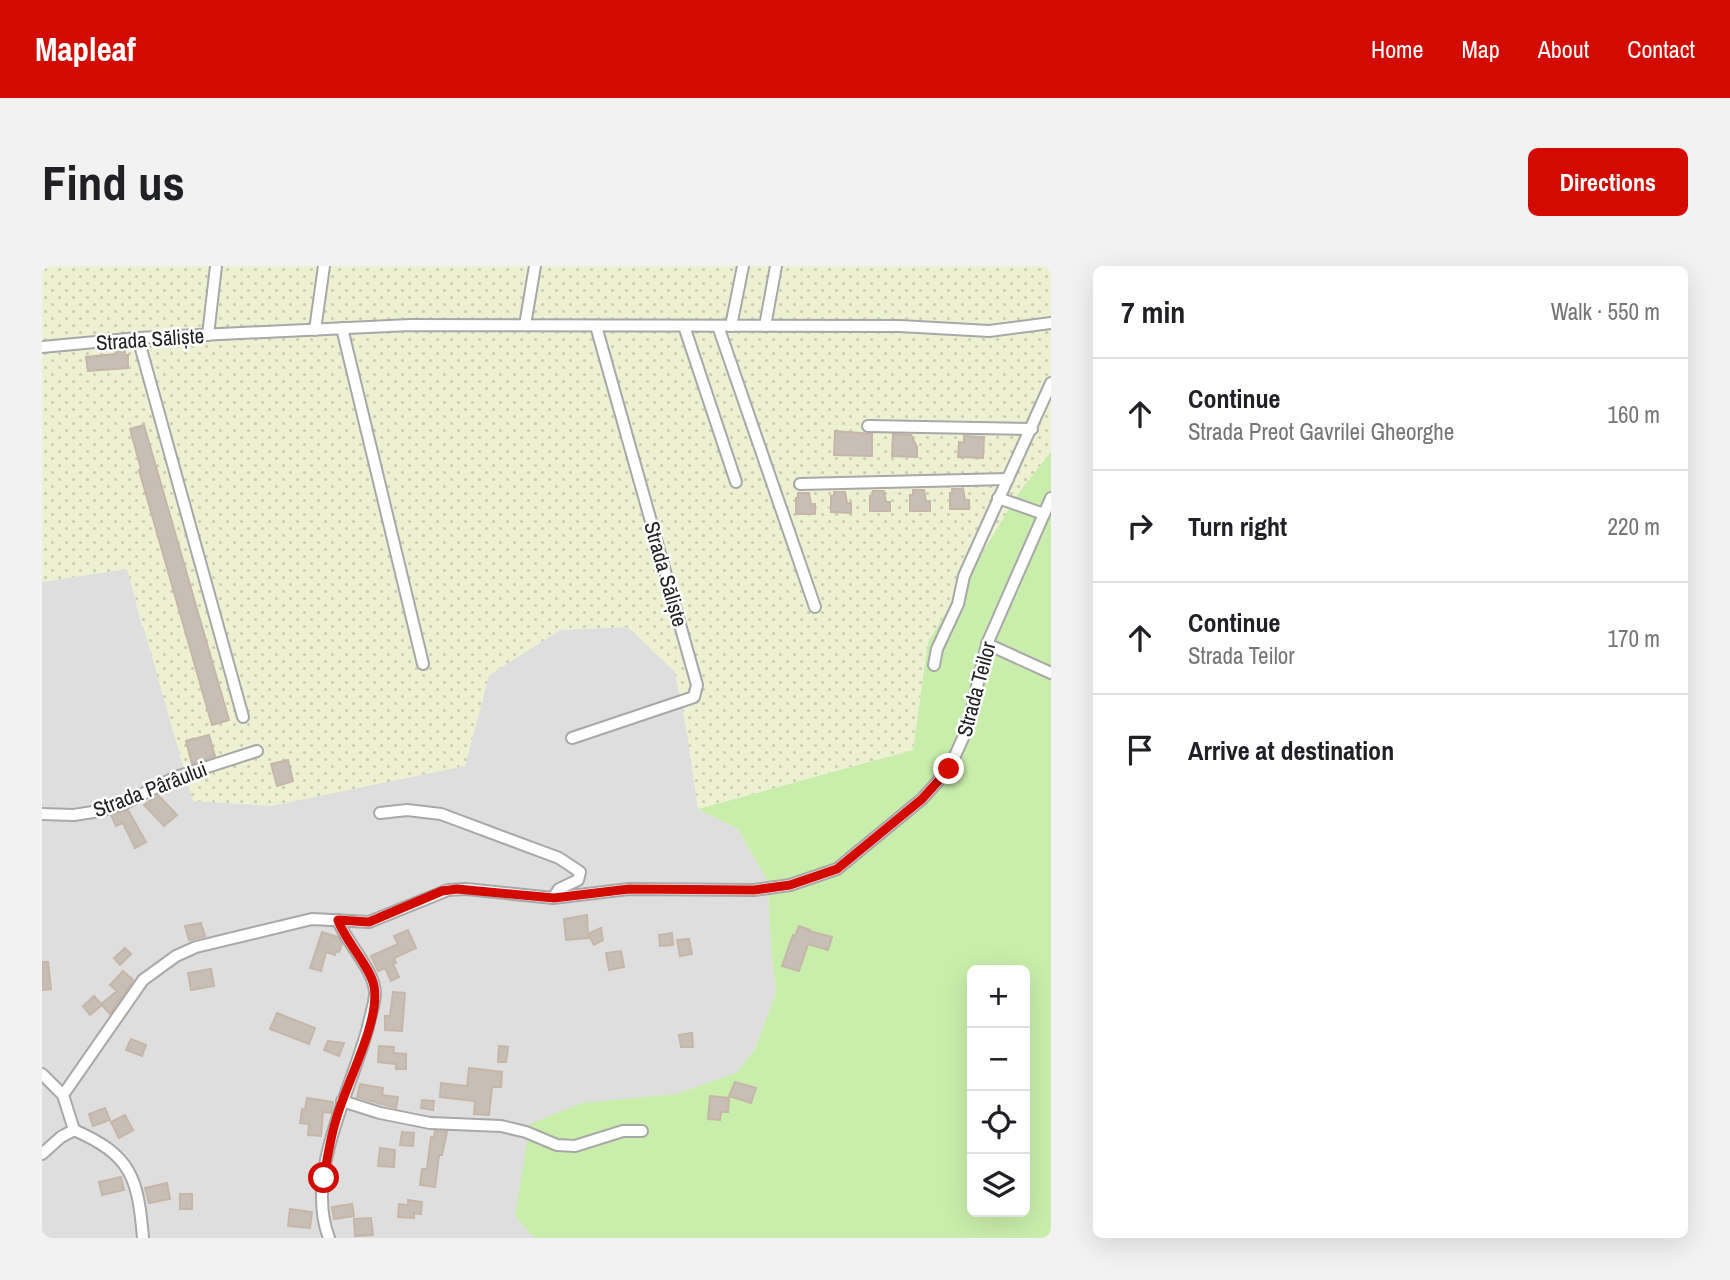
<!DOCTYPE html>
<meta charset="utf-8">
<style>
:root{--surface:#fff;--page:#f2f2f2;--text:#202124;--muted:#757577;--line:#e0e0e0;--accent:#d20a00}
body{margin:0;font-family:"Archivo Narrow",sans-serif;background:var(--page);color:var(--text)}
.controls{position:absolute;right:21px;bottom:21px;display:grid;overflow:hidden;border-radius:10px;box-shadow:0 7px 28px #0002}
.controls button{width:63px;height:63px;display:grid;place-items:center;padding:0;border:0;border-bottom:2px solid var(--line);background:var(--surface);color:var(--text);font:35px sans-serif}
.stop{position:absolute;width:21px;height:21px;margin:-16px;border:5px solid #d20a00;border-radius:50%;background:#fff}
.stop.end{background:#d20a00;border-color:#fff;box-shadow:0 2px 7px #0008}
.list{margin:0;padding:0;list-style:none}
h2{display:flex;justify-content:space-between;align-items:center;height:91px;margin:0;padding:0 28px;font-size:30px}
h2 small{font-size:23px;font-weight:400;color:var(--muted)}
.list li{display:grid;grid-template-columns:46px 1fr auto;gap:21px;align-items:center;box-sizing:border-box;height:112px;padding:0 28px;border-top:2px solid var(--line)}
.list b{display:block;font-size:26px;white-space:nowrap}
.list p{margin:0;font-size:23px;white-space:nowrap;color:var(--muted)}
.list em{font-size:23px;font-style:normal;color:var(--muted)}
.icon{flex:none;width:38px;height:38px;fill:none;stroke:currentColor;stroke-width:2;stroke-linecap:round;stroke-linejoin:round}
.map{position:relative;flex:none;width:1009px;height:972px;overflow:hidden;border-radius:10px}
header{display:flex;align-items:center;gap:42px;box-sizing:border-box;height:98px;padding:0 35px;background:var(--accent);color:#fff}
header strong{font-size:33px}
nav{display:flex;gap:38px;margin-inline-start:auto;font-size:24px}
.intro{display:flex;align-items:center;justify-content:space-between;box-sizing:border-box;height:168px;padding:0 42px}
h1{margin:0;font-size:49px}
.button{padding:18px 32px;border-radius:10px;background:var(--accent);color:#fff;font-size:24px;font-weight:700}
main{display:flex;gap:42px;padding:0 42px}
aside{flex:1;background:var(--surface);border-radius:10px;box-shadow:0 7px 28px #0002}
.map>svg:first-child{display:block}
</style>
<header>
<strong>Mapleaf</strong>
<nav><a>Home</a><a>Map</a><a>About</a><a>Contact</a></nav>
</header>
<div class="intro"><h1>Find us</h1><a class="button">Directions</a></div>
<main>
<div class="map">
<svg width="1009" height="972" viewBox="0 0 1009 972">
<defs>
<pattern id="farmland-dots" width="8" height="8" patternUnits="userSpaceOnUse" patternTransform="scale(1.75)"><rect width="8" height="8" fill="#edf1d2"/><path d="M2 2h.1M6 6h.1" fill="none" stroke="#cbceb4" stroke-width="1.8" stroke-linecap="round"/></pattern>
</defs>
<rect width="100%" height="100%" fill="#f2efe7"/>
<path fill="#dfdede" d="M85,302L100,360L423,500L447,409L518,364L586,361L633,406L645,466L656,543L696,563L726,616L729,683L734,726L713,783L694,807L634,828L591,833L473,950L492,972H0V316Z"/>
<path fill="url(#farmland-dots)" d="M0,0H1009V186L978,225L886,376L871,484L656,543L645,466L633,406L586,361L518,364L447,409L423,500L229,540L151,535L85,303L0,316Z"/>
<path fill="#c9eeab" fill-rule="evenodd" d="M1009,186V972H492L473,950L488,858L540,837L634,828L694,807L713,783L734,726L729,683L726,616L696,563L656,543L871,484L886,376L978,225ZM930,704H983V946H930Z"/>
<g fill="#c7beb6" stroke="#c5b6a8" stroke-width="2">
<path d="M83,81V89H86V102L46,105L44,91L74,88L73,82Z"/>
<path d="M102,159L187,454L170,459L97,204L99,203L88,163Z"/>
<path d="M793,165L830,168V190L792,189Z"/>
<path d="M851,168L869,169L875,181V191L850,190Z"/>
<path d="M922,170L942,171L941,192L916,191L917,176L922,177Z"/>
<path d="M910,223H921L923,234H927V243H908V227H910Z"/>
<path d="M871,224H882L884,235H888V245H868V229H871Z"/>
<path d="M831,225H842L844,236H848V245H828V230H831Z"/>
<path d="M792,226H803L805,237H809V247L789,246V230H792Z"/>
<path d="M756,227H767L769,238H773V248H754V232H756Z"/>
<path d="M167,469L173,490L150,498L144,475Z"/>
<path d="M246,494L251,515L235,520L229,498Z"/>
<path d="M116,529L135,549L122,560L102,539Z"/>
<path d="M86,544L104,576L93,582L81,557L74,560L69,549Z"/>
<path d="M545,649L546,668L559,662L561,674L552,679L546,668L547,672L524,674L522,653Z"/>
<path d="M159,657L163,670L147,674L143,660Z"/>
<path d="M757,660L768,664L767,665L790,671L786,684L766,678L757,705L740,700L751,669L753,670Z"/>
<path d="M366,664L374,682L352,692L354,697L351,698L357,711L349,715L343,702L336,705L329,690L356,678L352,670Z"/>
<path d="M280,666L296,671L300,678L297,686L294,685L293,689L284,686L279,705L268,702Z"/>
<path d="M630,667L631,679L618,680L617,669Z"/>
<path d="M647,673L650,688L638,690L635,674Z"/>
<path d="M83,682L89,688L78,699L72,692Z"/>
<path d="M579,685L582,701L567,704L564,687Z"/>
<path d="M0,696H6L9,723L0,724Z"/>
<path d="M169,703L172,720L149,724L146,707Z"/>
<path d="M81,705L91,714L68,748L59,738L75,725L68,719Z"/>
<path d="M351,726L363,727L360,765L343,764V750H348Z"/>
<path d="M52,730L60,739L48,749L41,740Z"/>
<path d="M235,747L273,762L267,778L228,763Z"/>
<path d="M650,767L651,781H639L637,769Z"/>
<path d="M89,773L104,779L100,790L84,784Z"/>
<path d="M286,775L302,777L297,790L282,784Z"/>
<path d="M337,780L352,781L351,787L364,788V803H354V798L336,796Z"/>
<path d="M457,780L466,781L464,796H456Z"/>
<path d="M427,802L460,806L459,821H450L447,849L432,848L433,835L398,831L399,817L425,820Z"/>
<path d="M693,816L714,822L709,837L687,830Z"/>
<path d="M318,818L341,822L340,829L356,831L354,842L315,831Z"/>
<path d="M668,830L687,832L686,846H679L678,854L666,853Z"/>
<path d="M265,832L291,836L289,847L281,846L279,870L266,869L267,858L258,857L260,843L263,844Z"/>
<path d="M380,834L392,835L391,844L379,842Z"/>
<path d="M63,842L68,854L51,860L47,848Z"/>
<path d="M83,849L91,864L77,872L69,856Z"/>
<path d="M393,865L405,866L400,889H397L393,921L378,919L380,903H385L389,871L392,872Z"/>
<path d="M360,866L372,867L371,880L358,879Z"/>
<path d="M338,882L353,884L352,901L336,900Z"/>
<path d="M79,911L82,924L60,929L57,916Z"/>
<path d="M125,917L128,933L107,937L103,922Z"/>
<rect x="138" y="928" width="12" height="15"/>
<path d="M366,934L380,936L379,948L372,947V952L356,951L357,938L366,939Z"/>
<path d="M310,938L312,950L292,953L290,941Z"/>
<path d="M248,943L270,946L268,962L246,960Z"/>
<path d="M329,952L331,969L313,970L312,953Z"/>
</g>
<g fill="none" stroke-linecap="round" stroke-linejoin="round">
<defs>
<g id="minor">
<path d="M483,59L493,0"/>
<path d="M642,60L694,216"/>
<path d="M676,60L773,341"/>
<path d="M689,60L701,0"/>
<path d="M723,60L734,0"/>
<path d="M300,62L381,398"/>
<path d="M273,64L282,0"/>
<path d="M166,69L174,0"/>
<path d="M96,72L201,451"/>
<path d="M0,81L96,72L368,59L858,60L947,65L1009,57"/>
<path d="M826,160L990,163"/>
<path d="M758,218L966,213"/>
<path d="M956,232L1002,248"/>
<path d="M945,378L1009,407"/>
<path d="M892,399L895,383L916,338L922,310L1009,117"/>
<path d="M530,472L652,431L655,419L554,60"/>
<path d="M338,547L365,544L399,548L517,592L538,606L536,614L517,623L511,632"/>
<path d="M0,548L32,549L57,545L83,537L134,511L215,485"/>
<path d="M0,808L21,829"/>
<path d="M300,835L338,847L388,857L459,860L484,866L515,879L533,880L581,865H600"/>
<path d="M32,864L21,829L101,714L134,690L154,681L270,653L327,656L406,624L424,623L511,632L587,623L712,624L748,619L795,603L880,533L907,503L925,463L945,378L1009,232"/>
<path d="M32,864C89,889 96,911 101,972"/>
<path d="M0,888L19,871L32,864"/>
<path d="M287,972C262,907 310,823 326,761C328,751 332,740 333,729C334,705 304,677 296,654"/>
</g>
</defs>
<use href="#minor" stroke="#a8a8a8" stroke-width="14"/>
<use href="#minor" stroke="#fff" stroke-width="10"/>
</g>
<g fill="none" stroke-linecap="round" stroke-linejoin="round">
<path stroke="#d20a00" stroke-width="9" d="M282,912C285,893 288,873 294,854C303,819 339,755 332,720C328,700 303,675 296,654L327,656L400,625L415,623L512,632L587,623L712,624L748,619L795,603L880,533L907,503"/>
</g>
<g text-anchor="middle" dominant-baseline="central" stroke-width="5" stroke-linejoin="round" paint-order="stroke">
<g font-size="21" fill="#212121" stroke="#fff">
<text transform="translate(108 73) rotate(-4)">Strada Săliște</text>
<text transform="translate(624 308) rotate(74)">Strada Săliște</text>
<text transform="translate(934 423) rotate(-75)">Strada Teilor</text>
<text transform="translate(108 523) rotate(-21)">Strada Pârâului</text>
</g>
</g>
</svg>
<div class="controls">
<button>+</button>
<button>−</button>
<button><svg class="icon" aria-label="locate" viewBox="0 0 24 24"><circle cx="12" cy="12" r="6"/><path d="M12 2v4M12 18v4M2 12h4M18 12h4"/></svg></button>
<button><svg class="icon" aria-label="layers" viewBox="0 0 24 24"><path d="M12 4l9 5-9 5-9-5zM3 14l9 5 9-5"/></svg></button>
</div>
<div class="stop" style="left:282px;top:912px"></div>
<div class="stop end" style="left:907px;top:503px"></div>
</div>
<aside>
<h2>7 min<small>Walk · 550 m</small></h2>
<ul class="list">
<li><svg class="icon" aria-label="ahead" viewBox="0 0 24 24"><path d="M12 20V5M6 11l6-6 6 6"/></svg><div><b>Continue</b><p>Strada Preot Gavrilei Gheorghe</p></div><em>160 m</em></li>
<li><svg class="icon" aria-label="right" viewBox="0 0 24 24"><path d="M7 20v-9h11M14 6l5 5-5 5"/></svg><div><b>Turn right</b></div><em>220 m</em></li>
<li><svg class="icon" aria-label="ahead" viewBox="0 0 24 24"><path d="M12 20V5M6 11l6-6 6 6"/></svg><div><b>Continue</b><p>Strada Teilor</p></div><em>170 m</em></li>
<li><svg class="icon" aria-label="arrive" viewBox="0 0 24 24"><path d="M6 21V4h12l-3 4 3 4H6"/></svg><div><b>Arrive at destination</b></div></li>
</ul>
</aside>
</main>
